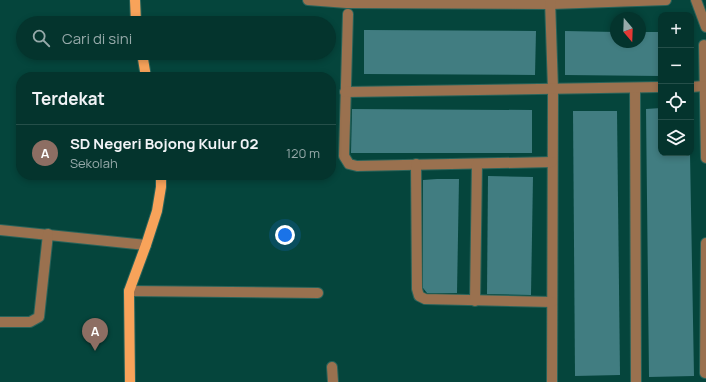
<!DOCTYPE html>
<html lang="id">
<meta charset="utf-8">
<style>
:root{--surface:#04342d;--page:#0d3c35;--text:#f1f3f6;--muted:#97aaaa;--line:#254f49;--accent:#f09ab5}
body{margin:0;font-family:Manrope,sans-serif;background:var(--page);color:var(--text)}
.controls{position:absolute;right:12px;top:12px;display:grid;overflow:hidden;border-radius:8px;box-shadow:0 2px 6px #0003}
.controls button{width:36px;height:36px;display:grid;place-items:center;padding:0;border:0;border-bottom:1px solid var(--line);background:var(--surface);color:var(--text);font:20px sans-serif}
.compass{position:absolute;left:610px;top:12px;width:36px;height:36px;border-radius:50%;background:var(--surface);box-shadow:0 2px 6px #0003;rotate:161deg}
.you{position:absolute;left:285px;top:235px;width:14px;height:14px;margin:-10px;border:3px solid #fff;border-radius:50%;background:#1a73e8;box-shadow:0 0 0 6px #1a73e833}
.badge{display:grid;place-items:center;width:26px;height:26px;border-radius:50%;background:var(--accent);color:#fff;font-size:13px;font-weight:700}
.pin{position:absolute;translate:-50% -33px;filter:drop-shadow(0 1px 2px #0008)}
.pin::after{content:'';position:absolute;top:21px;width:14px;height:12px;background:inherit;clip-path:polygon(0 0,100% 0,50% 100%)}
.list{margin:0;padding:0;list-style:none}
h2{display:flex;justify-content:space-between;align-items:center;height:52px;margin:0;padding:0 16px;font-size:17px}
h2 small{font-size:13px;font-weight:400;color:var(--muted)}
.list li{display:grid;grid-template-columns:26px 1fr auto;gap:12px;align-items:center;box-sizing:border-box;height:56px;padding:0 16px;border-top:1px solid var(--line)}
.list b{display:block;font-size:15px;white-space:nowrap}
.list p{margin:0;font-size:13px;white-space:nowrap;color:var(--muted)}
.list em{font-size:13px;font-style:normal;color:var(--muted)}
.icon{flex:none;width:22px;height:22px;fill:none;stroke:currentColor;stroke-width:2;stroke-linecap:round;stroke-linejoin:round}
.map{position:relative;flex:none;width:706px;height:382px;overflow:hidden}
.search{position:absolute;background:var(--surface);box-shadow:0 2px 6px #0003;left:16px;top:16px;width:320px;height:44px;display:flex;align-items:center;gap:10px;box-sizing:border-box;padding:0 14px;border-radius:22px;color:var(--muted);font-size:15px}
.panel{position:absolute;background:var(--surface);box-shadow:0 2px 6px #0003;left:16px;top:72px;width:320px;height:108px;border-radius:16px}
.map>svg:first-child{display:block}
</style>
<div class="map">
<svg width="706" height="382" viewBox="0 0 706 382">
<rect width="100%" height="100%" fill="#05453c"/>
<g fill="#417d81">
<path d="M364,30L536,31L535,75L364,74Z"/>
<path d="M565,31L616,32V42H640V32H661V76L565,75Z"/>
<path d="M661,108V153H690L694,376L649,377L646,109Z"/>
<path d="M352,109L532,110V153H351Z"/>
<path d="M573,111H617L620,375L575,376Z"/>
<path d="M488,176L533,177L531,295L487,294Z"/>
<path d="M437,179H459L457,293H427L423,288V180Z"/>
</g>
<g fill="none" stroke-linecap="round" stroke-linejoin="round">
<defs>
<g id="minor">
<path d="M308,0L347,3L551,4L666,0"/>
<path d="M550,0L553,89L552,382"/>
<path d="M696,0L706,27"/>
<path d="M348,14L344,156L349,164L357,166L552,162"/>
<path d="M704,45L706,158"/>
<path d="M691,87L704,86"/>
<path d="M635,88L636,382"/>
<path d="M345,92L661,87"/>
<path d="M416,164L417,289L419,296L425,299L552,302"/>
<path d="M0,230L146,245"/>
<path d="M129,291L318,293"/>
<path d="M475,301L477,164"/>
<path d="M0,322H30L39,317L48,234"/>
<path d="M332,367L333,382"/>
<path d="M705,373L706,243"/>
</g>
<g id="major">
<path d="M135,0L136,23"/>
<path d="M142,53L146,77"/>
<path d="M130,382L129,291L146,245L157,211L161,187V175"/>
</g>
</defs>
<use href="#minor" stroke="#29635a" stroke-width="12"/>
<use href="#major" stroke="#29635a" stroke-width="12"/>
<use href="#minor" stroke="#9a714f" stroke-width="10"/>
<use href="#major" stroke="#f8a35a" stroke-width="10"/>
</g>
</svg>
<div class="controls">
<button>+</button>
<button>−</button>
<button><svg class="icon" aria-label="locate" viewBox="0 0 24 24"><circle cx="12" cy="12" r="6"/><path d="M12 2v4M12 18v4M2 12h4M18 12h4"/></svg></button>
<button><svg class="icon" aria-label="layers" viewBox="0 0 24 24"><path d="M12 4l9 5-9 5-9-5zM3 14l9 5 9-5"/></svg></button>
</div>
<svg class="compass" viewBox="-18 -18 36 36"><path d="M0-13l5 13h-10z" fill="#e53935"/><path d="M0 13l5-13h-10z" fill="#97aaaa"/></svg>
<div class="you"></div>
<div class="pin badge" style="left:95px;top:351px;background:#8d6e63">A</div>
<div class="search"><svg class="icon" aria-label="search" viewBox="0 0 24 24"><circle cx="10" cy="10" r="6"/><path d="M15 15l6 6"/></svg>Cari di sini</div>
<section class="panel">
<h2>Terdekat<small></small></h2>
<ul class="list">
<li><span class="badge" style="background:#8d6e63">A</span><div><b>SD Negeri Bojong Kulur 02</b><p>Sekolah</p></div><em>120 m</em></li>
</ul>
</section>
</div>
